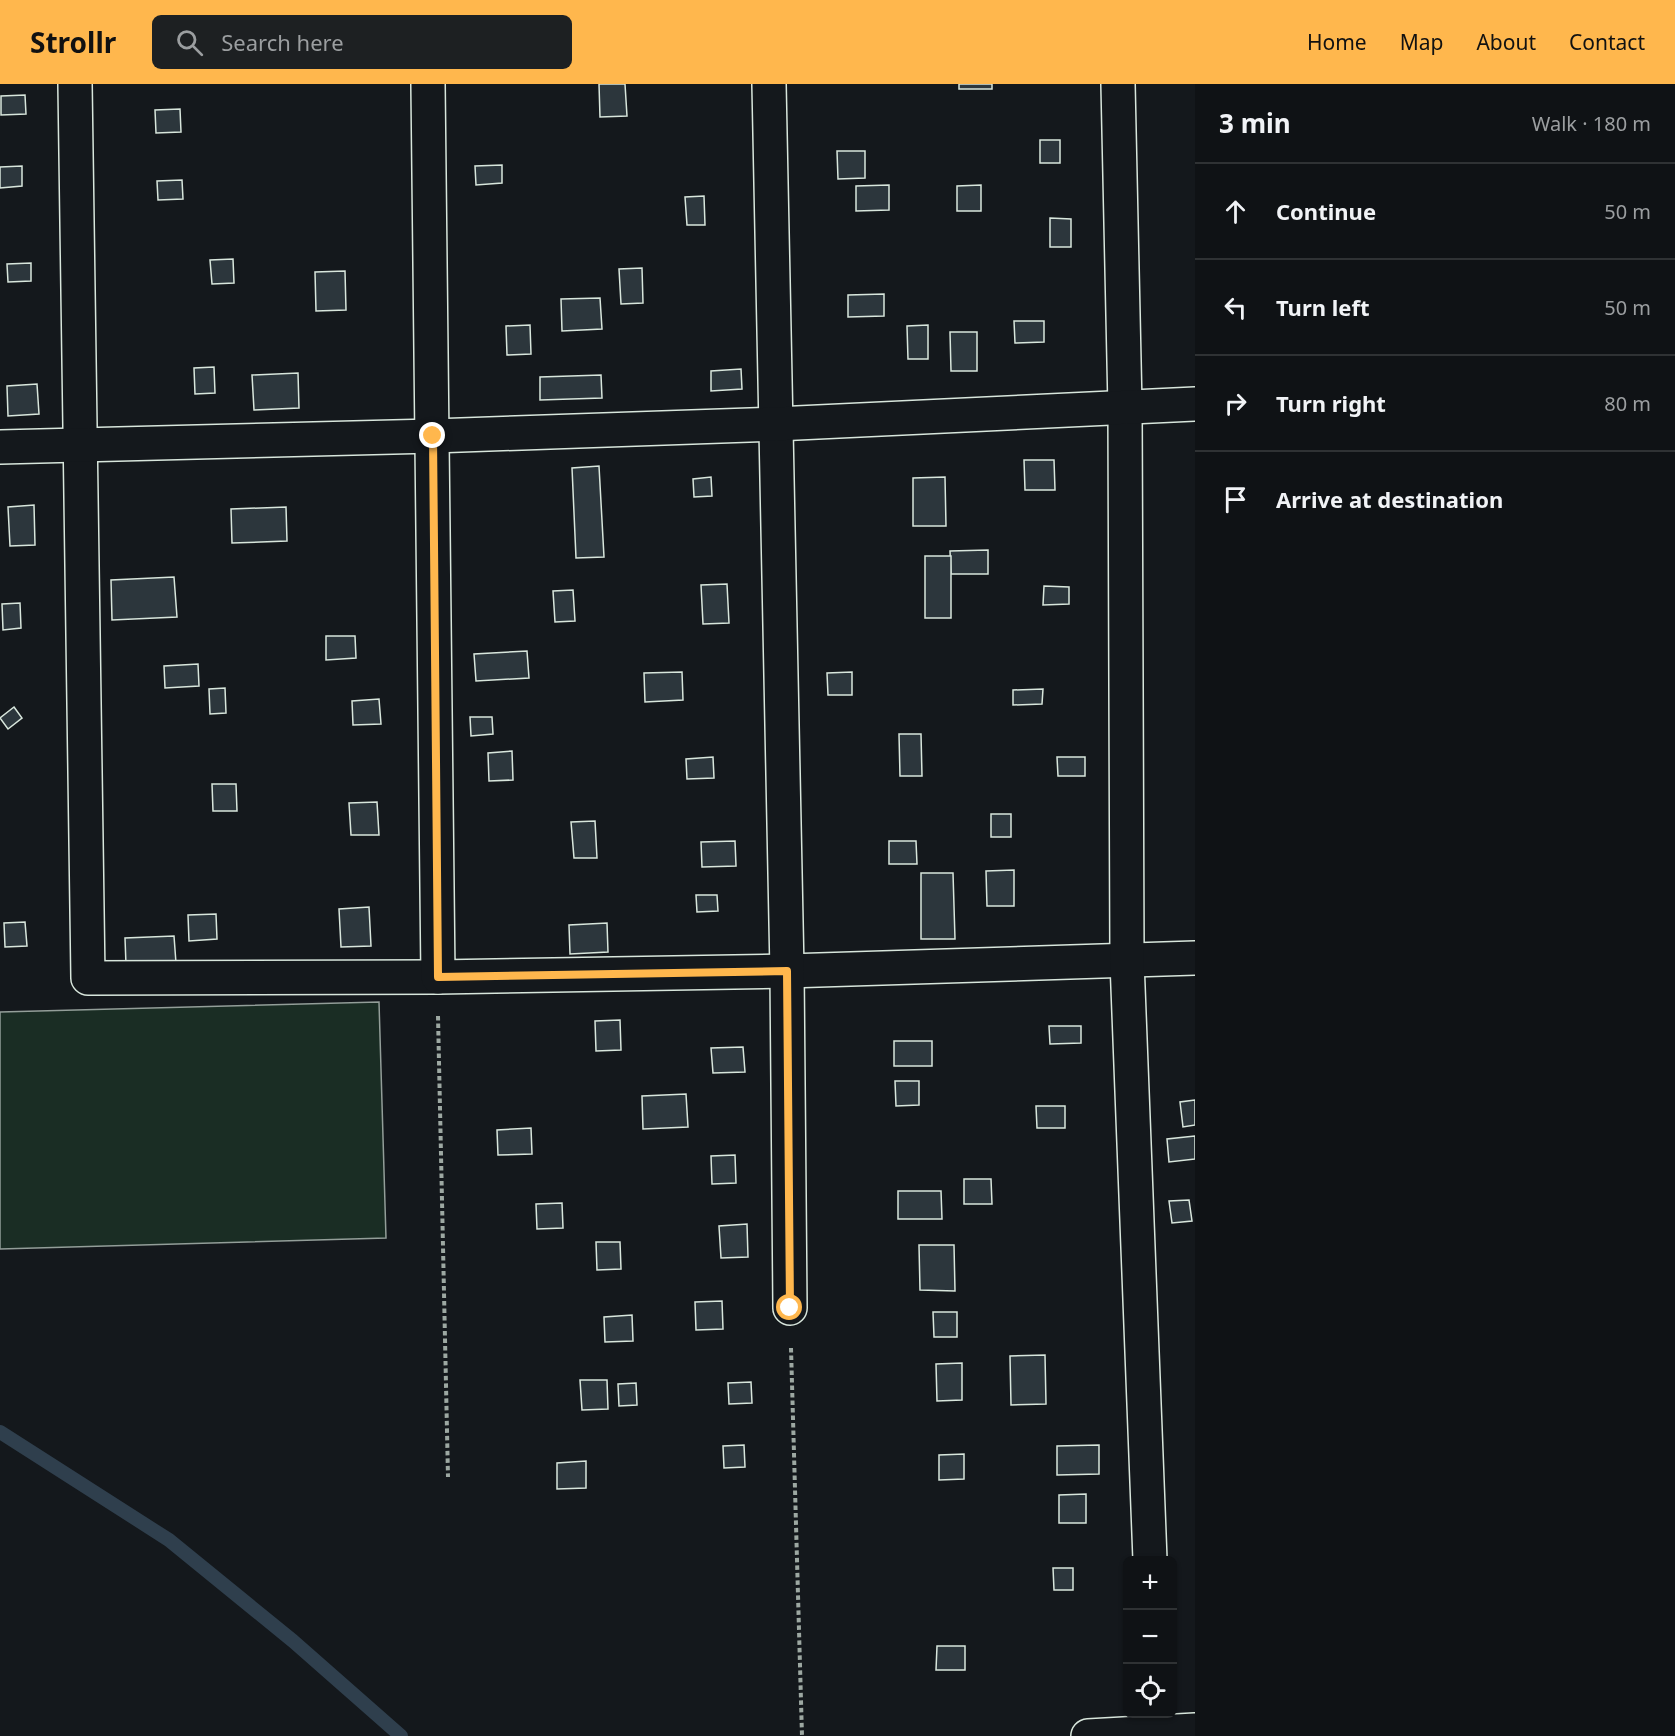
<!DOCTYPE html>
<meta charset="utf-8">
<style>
:root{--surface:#0f1215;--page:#1d2022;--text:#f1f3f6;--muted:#9b9ea0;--line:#2f3234;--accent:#ffb74d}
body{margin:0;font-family:"Noto Sans",sans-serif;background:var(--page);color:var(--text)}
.controls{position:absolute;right:18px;bottom:18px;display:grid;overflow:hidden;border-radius:9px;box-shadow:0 2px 4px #0004}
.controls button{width:54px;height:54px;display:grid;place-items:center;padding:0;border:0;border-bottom:2px solid var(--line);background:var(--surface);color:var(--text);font:30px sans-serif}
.stop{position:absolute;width:18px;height:18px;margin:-14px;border:4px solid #ffb74d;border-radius:50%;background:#fff}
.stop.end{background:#ffb74d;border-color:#fff;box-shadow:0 2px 6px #0008}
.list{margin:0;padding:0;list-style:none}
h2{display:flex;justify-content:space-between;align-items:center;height:78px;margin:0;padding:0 24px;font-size:26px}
h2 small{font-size:20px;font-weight:400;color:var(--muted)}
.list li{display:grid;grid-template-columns:39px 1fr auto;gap:18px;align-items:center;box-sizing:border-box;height:96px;padding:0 24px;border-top:2px solid var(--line)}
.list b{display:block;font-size:22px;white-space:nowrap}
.list em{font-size:20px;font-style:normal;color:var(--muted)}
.icon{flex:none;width:33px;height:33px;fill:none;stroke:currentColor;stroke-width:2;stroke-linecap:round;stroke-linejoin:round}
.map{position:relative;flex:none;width:1195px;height:1652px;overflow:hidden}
header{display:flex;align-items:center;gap:36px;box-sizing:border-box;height:84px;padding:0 30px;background:var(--accent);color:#111}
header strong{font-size:28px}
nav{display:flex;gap:33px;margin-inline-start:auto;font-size:21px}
.search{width:420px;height:54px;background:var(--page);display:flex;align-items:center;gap:15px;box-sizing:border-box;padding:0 21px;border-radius:9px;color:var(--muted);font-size:22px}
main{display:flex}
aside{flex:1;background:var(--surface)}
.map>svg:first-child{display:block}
</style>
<header>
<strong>Strollr</strong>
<div class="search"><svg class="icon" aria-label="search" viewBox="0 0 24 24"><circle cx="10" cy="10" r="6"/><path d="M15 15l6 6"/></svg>Search here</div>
<nav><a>Home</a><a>Map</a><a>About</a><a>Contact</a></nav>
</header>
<main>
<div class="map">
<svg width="1195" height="1652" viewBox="0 0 1195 1652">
<rect width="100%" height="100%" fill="#14181c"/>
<path fill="#1a2d24" stroke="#939e99" stroke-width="1.5" d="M379,918L386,1154L0,1165V928Z"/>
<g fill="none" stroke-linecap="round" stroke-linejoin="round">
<path stroke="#2f3f4d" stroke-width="14" d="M0,1348L169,1456L293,1557L401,1652"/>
</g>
<g fill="#2c363c" stroke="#d8e6dc" stroke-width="1.5">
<path d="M599,0H625L627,32L600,33Z"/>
<rect x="959" y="0" width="33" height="5"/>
<path d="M25,11L26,30L1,31V12Z"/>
<path d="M180,25L181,48L156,49L155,26Z"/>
<rect x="1040" y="56" width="20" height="23"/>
<path d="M837,67H865V94L838,95Z"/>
<path d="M502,81V99L476,101L475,82Z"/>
<path d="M22,82V102L0,104V83Z"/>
<path d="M182,96L183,115L158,116L157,97Z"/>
<path d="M889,101V126L856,127V102Z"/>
<path d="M981,101V127H957V102Z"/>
<path d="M704,112L705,141H687L685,113Z"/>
<path d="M1050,134L1071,135V163H1050Z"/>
<path d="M233,175L234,199L212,200L210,176Z"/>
<path d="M31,179V197L8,198L7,180Z"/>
<path d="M642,184L643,219L621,220L619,185Z"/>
<path d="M345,187L346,226L316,227L315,188Z"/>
<path d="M884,210V232L848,233V211Z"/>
<path d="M600,214L602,245L562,247L561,215Z"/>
<path d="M1014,237H1044V258L1015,259Z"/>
<path d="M530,241L531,270L507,271L506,242Z"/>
<path d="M928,241V275H908L907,242Z"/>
<path d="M950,248H977V287H951Z"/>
<path d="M214,283L215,309L195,310L194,284Z"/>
<path d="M741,285L742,305L711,307V287Z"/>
<path d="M298,289L299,324L254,326L252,291Z"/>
<path d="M601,291L602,314L540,316V293Z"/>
<path d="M37,300L39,330L8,332L7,302Z"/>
<path d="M1024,376H1054L1055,406H1025Z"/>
<path d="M599,382L604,473L576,474L572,384Z"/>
<path d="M711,393L712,412L694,413L693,395Z"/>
<path d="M945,393L946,442H913V394Z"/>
<path d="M34,421L35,461L10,462L8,423Z"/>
<path d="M286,423L287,457L232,459L231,425Z"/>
<path d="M988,466V490H951L950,467Z"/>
<rect x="925" y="472" width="26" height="62"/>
<path d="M174,493L177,533L112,536L111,496Z"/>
<path d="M727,500L729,539L703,540L701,501Z"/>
<path d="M1044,502L1069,503V520L1043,521Z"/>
<path d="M573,506L575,537L555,538L553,507Z"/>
<path d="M20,519L21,544L3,546L2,520Z"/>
<path d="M326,552H355L356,574L326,576Z"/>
<path d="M527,567L529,594L476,597L474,570Z"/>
<path d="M198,580L199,602L165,604L164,582Z"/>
<path d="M682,588L683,616L645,618L644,589Z"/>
<path d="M852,588V611H828L827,589Z"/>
<path d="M225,604L226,629L210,630L209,605Z"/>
<path d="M1043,605L1042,620L1013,621V606Z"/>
<path d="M379,615L381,640L353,641L352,617Z"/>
<path d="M14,623L22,634L8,645L0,634Z"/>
<path d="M470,633H492L493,650L471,652Z"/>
<path d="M899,650H921L922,692H900Z"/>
<path d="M512,667L513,696L489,697L488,669Z"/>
<path d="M713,673L714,694L687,695L686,675Z"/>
<path d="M1057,673H1085V692H1058Z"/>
<path d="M212,700H236L237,727H213Z"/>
<path d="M377,718L379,751H351L349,719Z"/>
<rect x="991" y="730" width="20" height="23"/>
<path d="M595,737L597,774H574L571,738Z"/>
<path d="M735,757L736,782L702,783L701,758Z"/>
<path d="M889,757H916L917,780H889Z"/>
<path d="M1014,786V822H987L986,787Z"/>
<path d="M921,789H953L955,855H921Z"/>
<path d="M696,811H717L718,827L697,828Z"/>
<path d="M369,823L371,862L341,863L339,825Z"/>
<path d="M216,830L217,855L189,857L188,831Z"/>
<path d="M25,838L27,862L5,863L4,839Z"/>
<path d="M607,839L608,868L570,870L569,841Z"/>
<path d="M174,852L176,879L126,881L125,854Z"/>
<path d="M620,936L621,966L596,967L595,937Z"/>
<path d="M1049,942H1081V959L1050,960Z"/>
<rect x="894" y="957" width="38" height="25"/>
<path d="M743,963L745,988L713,989L711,964Z"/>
<path d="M895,997H919V1021L896,1022Z"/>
<path d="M686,1010L688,1043L643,1045L642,1012Z"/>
<path d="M1195,1016V1041L1183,1043L1180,1018Z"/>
<path d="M1036,1022H1065V1044H1037Z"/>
<path d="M531,1044L532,1070L498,1071L497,1046Z"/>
<path d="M1195,1052V1075L1169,1078L1167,1055Z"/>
<path d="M735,1071L736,1099L712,1100L711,1072Z"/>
<path d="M964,1095H991L992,1120H964Z"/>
<path d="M898,1107H941L942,1135H898Z"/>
<path d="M1189,1116L1192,1137L1172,1139L1169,1117Z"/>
<path d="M562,1119L563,1144L537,1145L536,1120Z"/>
<path d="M747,1140L748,1173L721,1174L719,1142Z"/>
<path d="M596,1158H620L621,1185L597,1186Z"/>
<path d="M919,1161H954L955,1207L920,1206Z"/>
<path d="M722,1217L723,1245L696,1246L695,1218Z"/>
<path d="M933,1228H957V1253H934Z"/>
<path d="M632,1231L633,1257L605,1258L604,1233Z"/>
<path d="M1045,1271L1046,1320L1011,1321L1010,1272Z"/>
<path d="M962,1279V1316L937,1317L936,1280Z"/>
<path d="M580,1296H607L608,1325L582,1326Z"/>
<path d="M751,1298L752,1319L729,1320L728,1299Z"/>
<path d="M636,1299L637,1321L619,1322L618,1300Z"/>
<path d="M744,1361L745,1383L724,1384L723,1362Z"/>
<path d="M1099,1361V1390L1057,1391V1362Z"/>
<path d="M964,1370V1395L939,1396V1371Z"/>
<path d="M586,1377V1404L557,1405V1379Z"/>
<path d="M1086,1410V1439H1059V1411Z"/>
<path d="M1053,1484H1073V1506H1054Z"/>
<path d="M937,1562H965V1586H936Z"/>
</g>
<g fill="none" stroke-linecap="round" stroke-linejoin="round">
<defs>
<g id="minor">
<path d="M75,0L88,894L438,893"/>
<path d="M428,0L438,893L787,887L1195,874"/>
<path d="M769,0L787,887L790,1224"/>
<path d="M1118,0L1125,323L1127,877L1150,1476"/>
<path d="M0,363L433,352L776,340L1195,320"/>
<path d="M1088,1652L1195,1646"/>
</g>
</defs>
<use href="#minor" stroke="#d8e6dc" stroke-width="36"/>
<g stroke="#9da8a2" stroke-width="4" stroke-dasharray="4.5 3" stroke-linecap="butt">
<path d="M438,932L448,1393"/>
<path d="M791,1264L802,1652"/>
</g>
<use href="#minor" stroke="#14181c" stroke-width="33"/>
</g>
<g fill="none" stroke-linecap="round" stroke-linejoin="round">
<path stroke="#ffb74d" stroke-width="8" d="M433,352L438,893L787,887L790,1224"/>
</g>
</svg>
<div class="controls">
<button>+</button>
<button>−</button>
<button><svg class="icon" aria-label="locate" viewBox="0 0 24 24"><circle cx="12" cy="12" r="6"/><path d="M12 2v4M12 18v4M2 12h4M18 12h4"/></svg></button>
</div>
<div class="stop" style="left:790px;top:1224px"></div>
<div class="stop end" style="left:433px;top:352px"></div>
</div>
<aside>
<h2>3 min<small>Walk · 180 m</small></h2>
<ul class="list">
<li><svg class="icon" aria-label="ahead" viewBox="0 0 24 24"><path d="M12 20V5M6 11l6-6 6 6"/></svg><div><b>Continue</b></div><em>50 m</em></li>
<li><svg class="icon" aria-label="left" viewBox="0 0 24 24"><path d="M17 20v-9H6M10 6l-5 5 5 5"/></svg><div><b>Turn left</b></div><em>50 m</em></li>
<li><svg class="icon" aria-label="right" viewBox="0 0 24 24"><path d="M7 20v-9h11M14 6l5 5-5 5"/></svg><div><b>Turn right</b></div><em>80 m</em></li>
<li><svg class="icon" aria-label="arrive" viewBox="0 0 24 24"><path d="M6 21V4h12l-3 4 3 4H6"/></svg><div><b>Arrive at destination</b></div></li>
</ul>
</aside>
</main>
